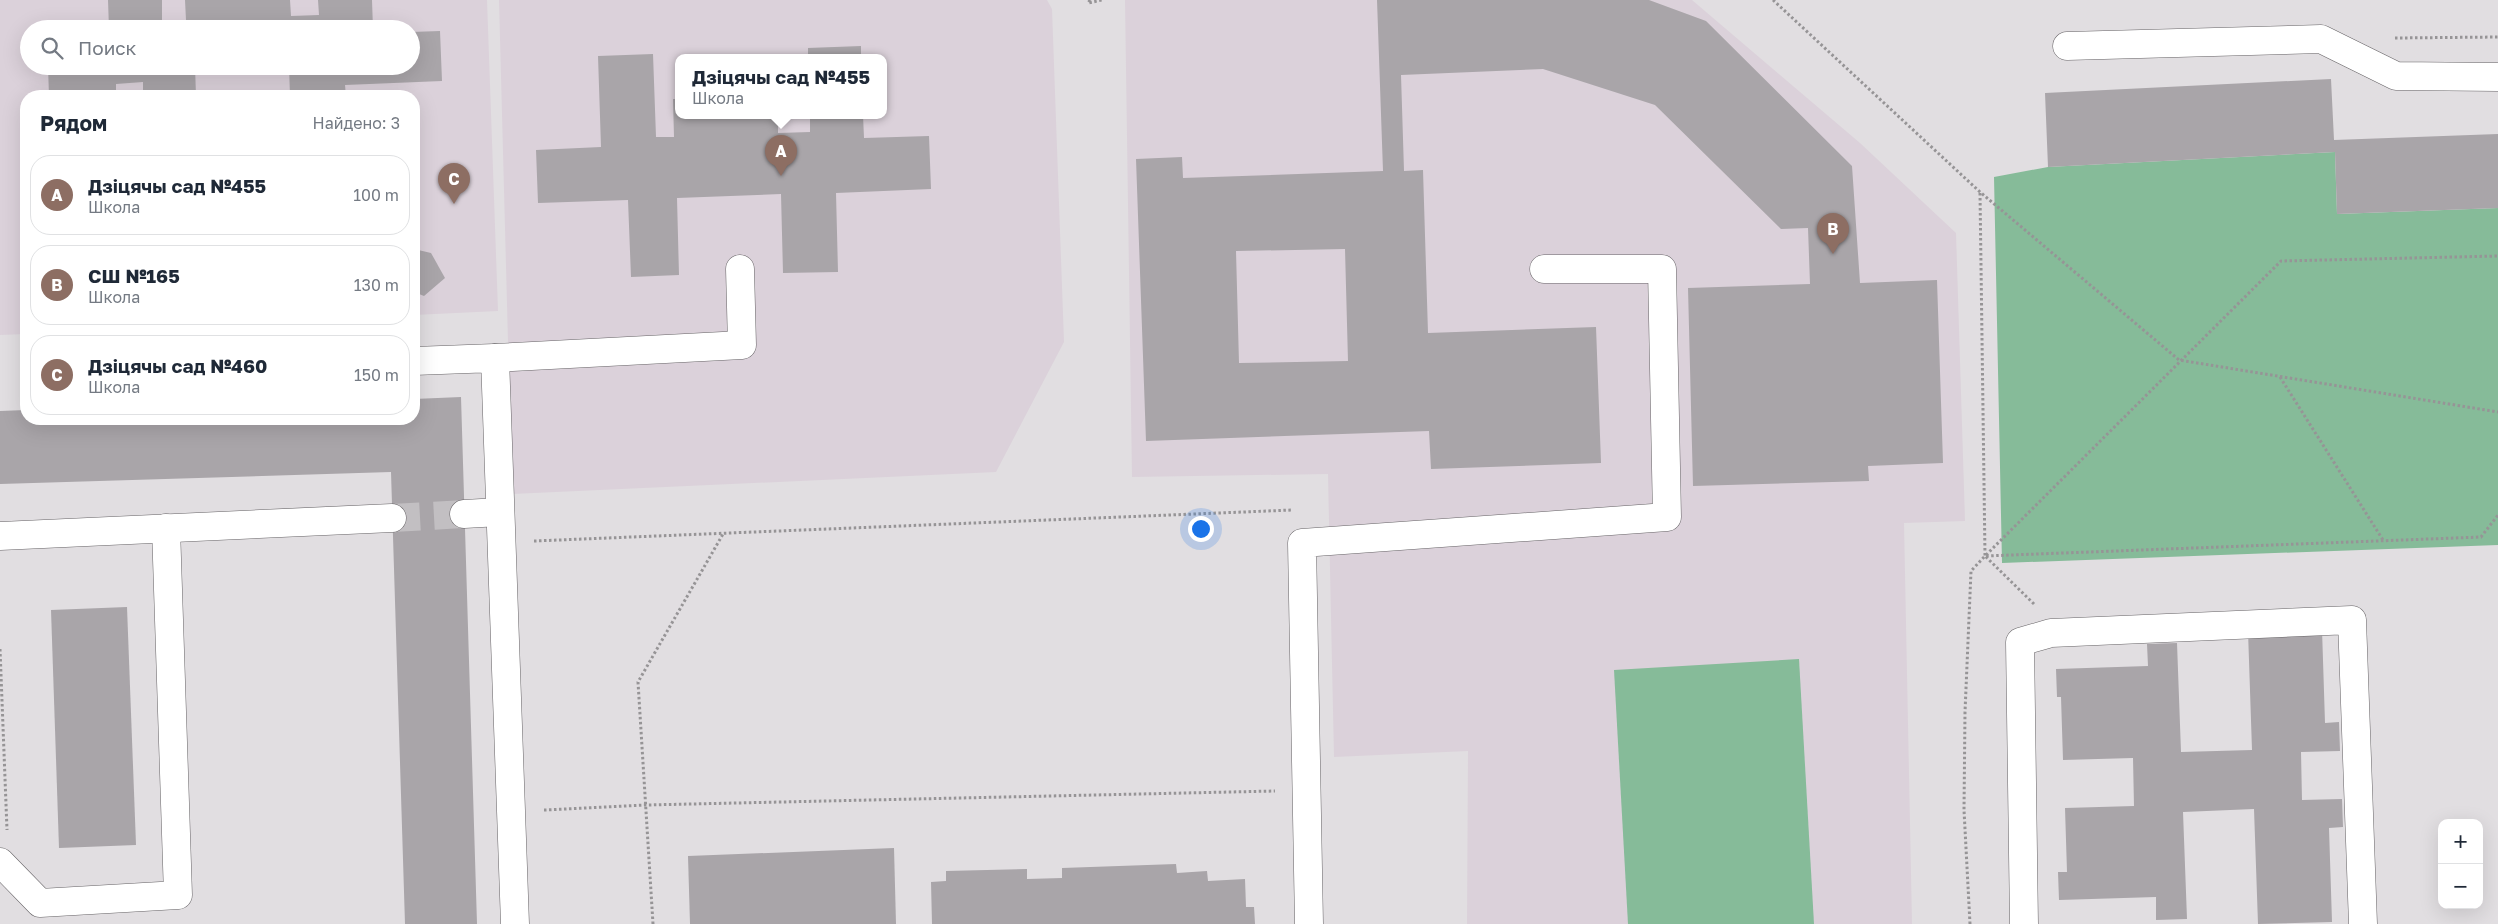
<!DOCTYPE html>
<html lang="ru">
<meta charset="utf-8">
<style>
:root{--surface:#fff;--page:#f6f6f7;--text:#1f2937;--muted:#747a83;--line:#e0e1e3;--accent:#2563eb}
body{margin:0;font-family:"Golos Text",sans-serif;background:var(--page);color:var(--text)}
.controls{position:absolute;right:15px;bottom:15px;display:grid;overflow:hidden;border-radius:10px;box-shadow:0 5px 20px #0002}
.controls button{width:45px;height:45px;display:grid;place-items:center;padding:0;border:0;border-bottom:1px solid var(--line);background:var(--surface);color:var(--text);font:25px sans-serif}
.you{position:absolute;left:1200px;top:528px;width:18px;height:18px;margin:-12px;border:4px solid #fff;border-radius:50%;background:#1a73e8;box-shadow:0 0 0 8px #1a73e833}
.badge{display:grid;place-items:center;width:32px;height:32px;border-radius:50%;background:var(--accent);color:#fff;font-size:16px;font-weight:700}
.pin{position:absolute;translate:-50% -41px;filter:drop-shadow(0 1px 2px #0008)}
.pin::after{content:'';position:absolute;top:26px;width:18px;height:15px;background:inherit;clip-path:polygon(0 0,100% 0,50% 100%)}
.popup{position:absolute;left:675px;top:54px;width:212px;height:65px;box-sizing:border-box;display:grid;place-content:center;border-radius:10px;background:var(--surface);filter:drop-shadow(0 1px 4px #0005);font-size:16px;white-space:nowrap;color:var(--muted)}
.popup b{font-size:19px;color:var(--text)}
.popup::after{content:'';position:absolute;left:50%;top:100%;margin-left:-10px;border:10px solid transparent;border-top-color:var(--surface)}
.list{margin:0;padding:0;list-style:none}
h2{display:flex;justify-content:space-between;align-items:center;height:65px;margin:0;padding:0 20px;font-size:21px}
h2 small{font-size:16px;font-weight:400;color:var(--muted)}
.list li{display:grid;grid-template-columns:32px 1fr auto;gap:15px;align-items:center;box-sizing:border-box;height:80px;margin:0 10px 10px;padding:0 10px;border:1px solid var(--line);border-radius:20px}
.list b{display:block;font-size:19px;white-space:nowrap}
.list p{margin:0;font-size:16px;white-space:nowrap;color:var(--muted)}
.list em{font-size:16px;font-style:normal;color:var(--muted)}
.icon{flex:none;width:28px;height:28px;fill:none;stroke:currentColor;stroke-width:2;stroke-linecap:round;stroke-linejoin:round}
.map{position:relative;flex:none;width:2498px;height:924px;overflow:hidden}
.search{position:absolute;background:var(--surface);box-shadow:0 5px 20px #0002;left:20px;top:20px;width:400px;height:55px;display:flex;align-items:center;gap:12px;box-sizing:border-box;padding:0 18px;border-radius:28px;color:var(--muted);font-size:19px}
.panel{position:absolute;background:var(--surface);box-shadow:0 5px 20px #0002;left:20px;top:90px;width:400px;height:335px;border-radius:20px}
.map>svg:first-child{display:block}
</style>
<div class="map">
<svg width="2498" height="924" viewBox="0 0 2498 924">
<rect width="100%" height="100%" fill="#e1dee1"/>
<g fill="#dbd1da" fill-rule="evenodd">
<path d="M0,0H487L498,311L414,315V96H26V334L0,335ZM29,29H411V66H29Z"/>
<path d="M499,0H1047L1052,9L1064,342L996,472L512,494ZM678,57H884V115H678Z"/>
<path d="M1125,0H1692L1860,143L1956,233L1965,521L1904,523L1912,924H1467L1468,751L1334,757L1328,474L1132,477Z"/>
</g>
<g fill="#86bb99">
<path d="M2335,152L2337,214L2498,208V545L2002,563L1994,177L2048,167Z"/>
<path d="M1799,659L1814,924H1628L1614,670Z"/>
</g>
<g fill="#a9a5a9" fill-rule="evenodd">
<path d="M108,0H162V21L186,20L185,0H290L291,16L319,15L318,0H372L373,29H109Z"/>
<path d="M1377,0H1649L1706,21L1852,166L1860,283L1937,280L1943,463L1868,466L1869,481L1693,486L1688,288L1810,284L1808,228L1781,229L1655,105L1543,69L1401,75L1404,171L1423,170L1428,333L1596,327L1601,463L1431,469L1429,431L1146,441L1136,159L1182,157L1183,178L1383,171ZM1345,249L1348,361L1239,363L1236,251Z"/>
<path d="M440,31L442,81L345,85L346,96H290L289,66H411V32Z"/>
<path d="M861,46V57H808V48Z"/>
<path d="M653,54L656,137H674L673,99H678V115H778V133L810,132V115H863L864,138L929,136L931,189L836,193L838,272L783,273L781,194L677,198L679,275L631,277L628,200L538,203L536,150L601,147L598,56Z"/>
<path d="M48,66H195L196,96H143V82L116,84V94L49,96Z"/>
<path d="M2331,79L2334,140L2498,134V208L2337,214L2335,152L2048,167L2045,93Z"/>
<path d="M414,249L431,253L445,278L424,296L414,292Z"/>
<path d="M461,397L477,924H405L391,472L0,484V411L26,410V419H414V399Z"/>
<path d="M127,607L136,845L59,848L51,610Z"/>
<path d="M2322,629L2325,723L2339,722L2340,751L2301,752L2302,800L2342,799L2343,827L2329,828L2332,922L2258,924L2254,809L2183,812L2187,919L2156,920V897L2059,900L2058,872H2067L2065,808L2134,806L2133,758L2063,760L2061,697H2057L2056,669L2148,666L2147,644L2177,643L2181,752L2252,750L2248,631Z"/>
<path d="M894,848L896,924H690L688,856Z"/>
<path d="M1176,864L1177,873L1207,871L1208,881L1245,879L1246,907H1254L1255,924H932L931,882L946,881V871L1027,869V879L1062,878V868Z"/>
</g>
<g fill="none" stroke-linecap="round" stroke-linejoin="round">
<path stroke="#c2bfc2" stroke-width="28" stroke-dasharray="28 14" stroke-linecap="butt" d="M392,518L464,514"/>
<defs>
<g id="minor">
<path d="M2067,46L2321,39L2396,76L2498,77"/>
<path d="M495,358L742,345L740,269"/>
<path d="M414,361L495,358L515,924"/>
<path d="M464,514L500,512"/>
<path d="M0,536L392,518"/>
<path d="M0,862L40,903L178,895L166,528"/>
<path d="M1309,924L1302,543L1667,517L1662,269H1544"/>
<path d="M2024,924L2020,642L2051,633L2352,620L2363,924"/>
</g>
</defs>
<use href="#minor" stroke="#666366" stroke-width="29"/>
<g stroke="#969496" stroke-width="3" stroke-dasharray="2.5 2.5" stroke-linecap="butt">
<path d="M1090,0L1088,3L1102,0"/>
<path d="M1773,0L1980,192L2179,360L2498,412"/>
<path d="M2395,38L2498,37"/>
<path d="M1980,193L1985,556"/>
<path d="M2280,377L2383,540"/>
<path d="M534,541L1292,510"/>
<path d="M2034,604L1985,556L2281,261L2498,256"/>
<path d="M0,649L7,830"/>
<path d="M544,810L646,805L1275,791"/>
<path d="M653,924L638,682L723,534"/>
<path d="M1970,924L1964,810L1965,712L1971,571L1985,556L2481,537L2498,515"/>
</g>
<use href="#minor" stroke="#fff" stroke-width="28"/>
</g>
</svg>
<div class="controls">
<button>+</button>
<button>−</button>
</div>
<div class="you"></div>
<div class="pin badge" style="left:781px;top:176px;background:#8d6e63">A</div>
<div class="popup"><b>Дзіцячы сад №455</b>Школа</div>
<div class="pin badge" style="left:1833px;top:254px;background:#8d6e63">B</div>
<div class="pin badge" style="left:454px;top:204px;background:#8d6e63">C</div>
<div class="search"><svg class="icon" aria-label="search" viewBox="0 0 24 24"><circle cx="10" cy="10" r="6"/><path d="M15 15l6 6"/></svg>Поиск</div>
<section class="panel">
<h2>Рядом<small>Найдено: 3</small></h2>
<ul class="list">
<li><span class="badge" style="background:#8d6e63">A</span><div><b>Дзіцячы сад №455</b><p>Школа</p></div><em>100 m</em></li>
<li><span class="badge" style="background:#8d6e63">B</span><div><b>СШ №165</b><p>Школа</p></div><em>130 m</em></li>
<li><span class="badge" style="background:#8d6e63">C</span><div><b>Дзіцячы сад №460</b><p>Школа</p></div><em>150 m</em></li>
</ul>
</section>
</div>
